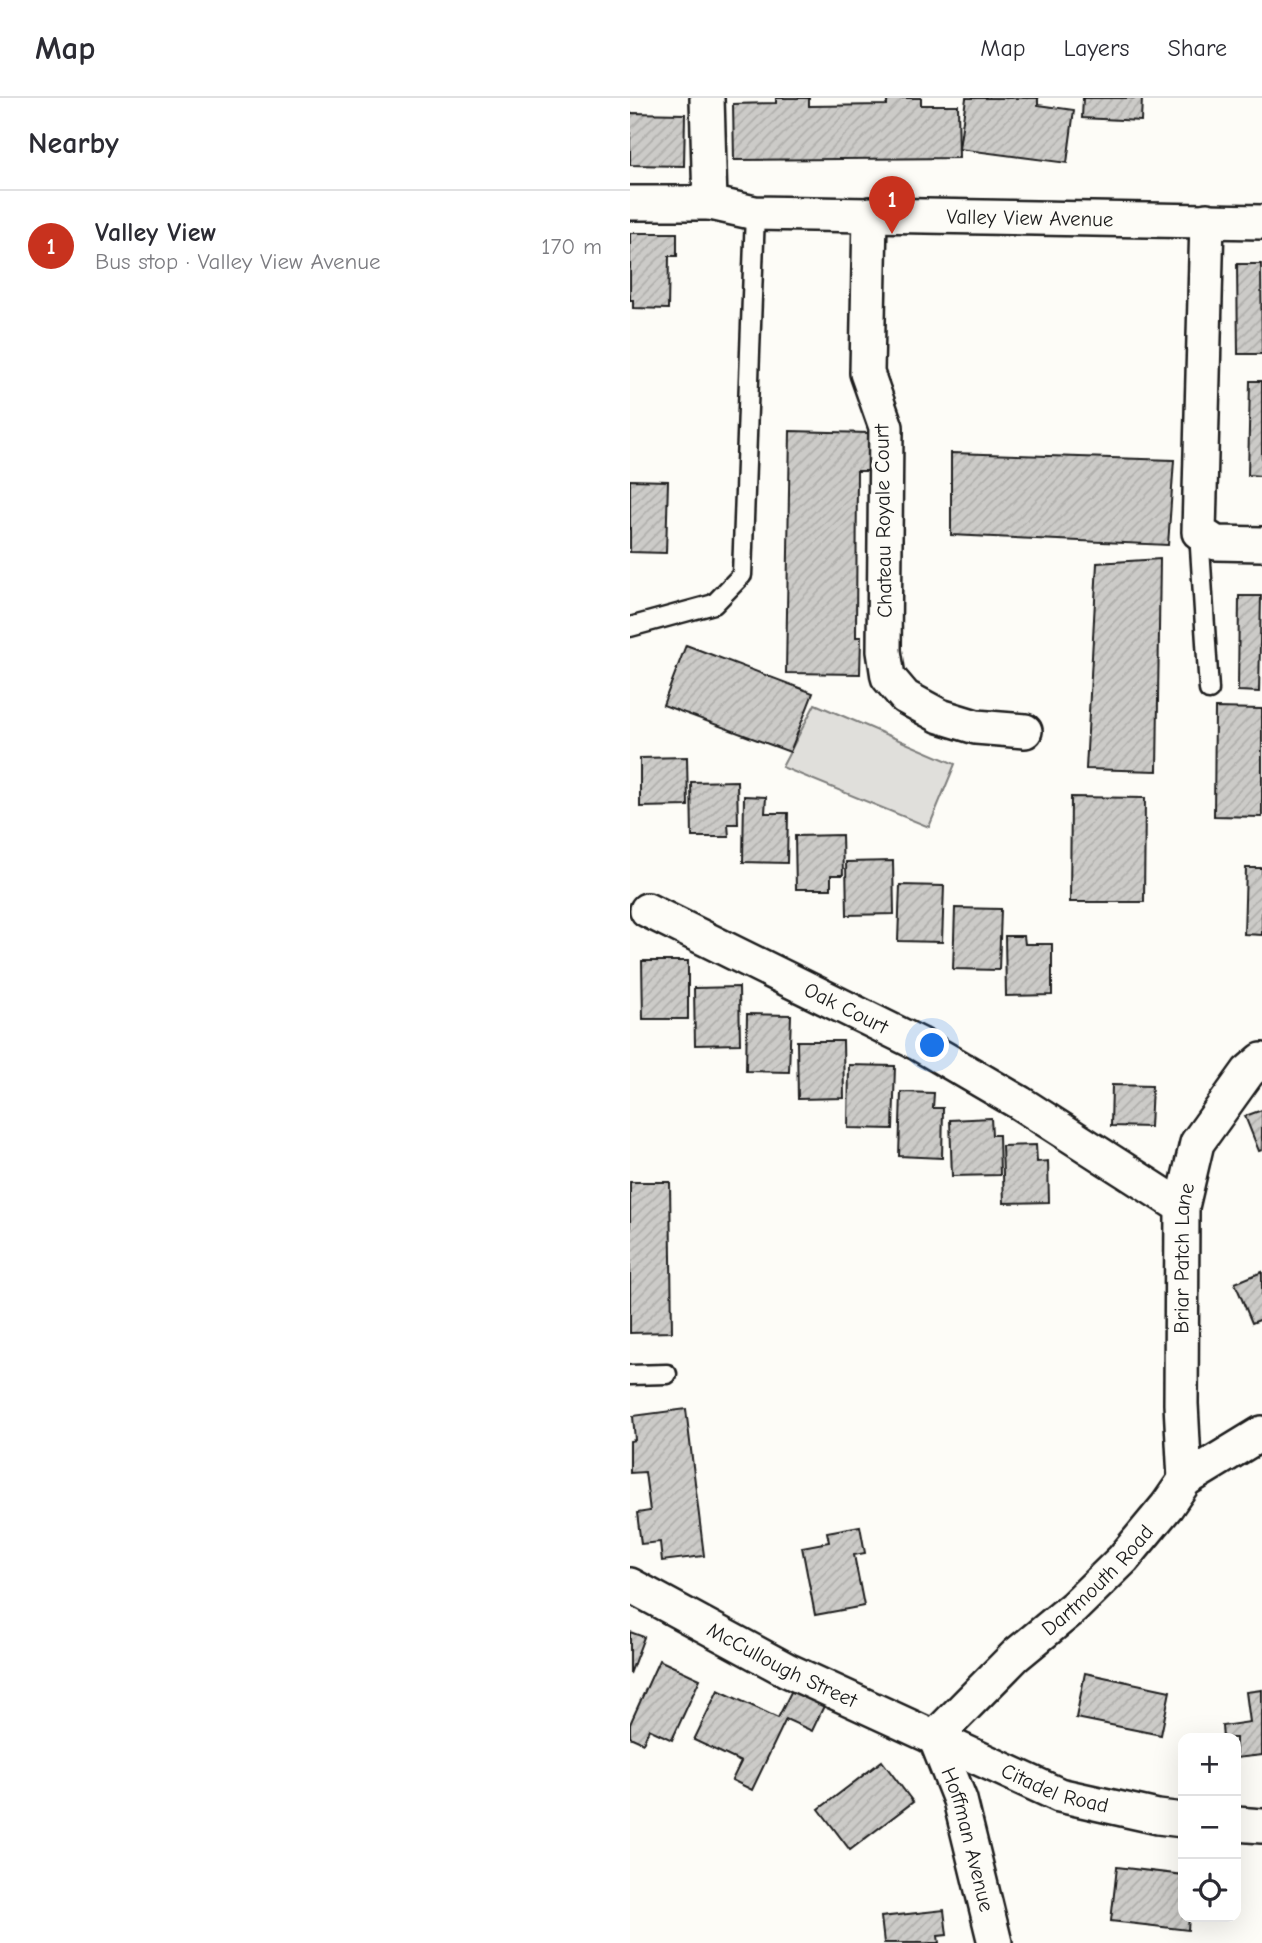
<!DOCTYPE html>
<meta charset="utf-8">
<style>
:root{--surface:#fff;--page:#f2f2f3;--text:#2b2b33;--muted:#7c7c81;--line:#e1e1e2;--accent:#c8321e}
body{margin:0;font-family:"Comic Neue",sans-serif;background:var(--page);color:var(--text)}
.controls{position:absolute;right:21px;bottom:21px;display:grid;overflow:hidden;border-radius:14px;box-shadow:0 7px 28px #0002}
.controls button{width:63px;height:63px;display:grid;place-items:center;padding:0;border:0;border-bottom:2px solid var(--line);background:var(--surface);color:var(--text);font:35px sans-serif}
.you{position:absolute;left:303px;top:948px;width:24px;height:24px;margin:-18px;border:5px solid #fff;border-radius:50%;background:#1a73e8;box-shadow:0 0 0 10px #1a73e833}
.badge{display:grid;place-items:center;width:46px;height:46px;border-radius:50%;background:var(--accent);color:#fff;font-size:23px;font-weight:700}
.pin{position:absolute;translate:-50% -58px;filter:drop-shadow(0 2px 4px #0008)}
.pin::after{content:'';position:absolute;top:37px;width:24px;height:21px;background:inherit;clip-path:polygon(0 0,100% 0,50% 100%)}
.list{margin:0;padding:0;list-style:none}
h2{display:flex;justify-content:space-between;align-items:center;height:91px;margin:0;padding:0 28px;font-size:30px}
h2 small{font-size:23px;font-weight:400;color:var(--muted)}
.list li{display:grid;grid-template-columns:46px 1fr auto;gap:21px;align-items:center;box-sizing:border-box;height:112px;padding:0 28px;border-top:2px solid var(--line)}
.list b{display:block;font-size:26px;white-space:nowrap}
.list p{margin:0;font-size:23px;white-space:nowrap;color:var(--muted)}
.list em{font-size:23px;font-style:normal;color:var(--muted)}
.icon{flex:none;width:38px;height:38px;fill:none;stroke:currentColor;stroke-width:2;stroke-linecap:round;stroke-linejoin:round}
.map{position:relative;flex:none;width:632px;height:1845px;overflow:hidden}
header{display:flex;align-items:center;gap:42px;box-sizing:border-box;height:98px;padding:0 35px;background:var(--surface);border-bottom:2px solid var(--line)}
header strong{font-size:33px}
nav{display:flex;gap:38px;margin-inline-start:auto;font-size:24px}
main{display:flex}
aside{flex:1;background:var(--surface)}
.map>svg:first-child{display:block}
</style>
<header>
<strong>Map</strong>
<nav><a>Map</a><a>Layers</a><a>Share</a></nav>
</header>
<main>
<aside>
<h2>Nearby<small></small></h2>
<ul class="list">
<li><span class="badge">1</span><div><b>Valley View</b><p>Bus stop · Valley View Avenue</p></div><em>170 m</em></li>
</ul>
</aside>
<div class="map">
<svg width="632" height="1845" viewBox="0 0 632 1845">
<defs>
<pattern id="building-hatch" width="6" height="6" patternUnits="userSpaceOnUse" patternTransform="scale(1.75)"><rect width="6" height="6" fill="#cccbc8"/><path d="M-1 1l2-2M0 6l6-6M5 7l2-2" fill="none" stroke="#afaeab"/></pattern>
</defs>
<rect width="100%" height="100%" fill="#fdfcf7"/>
<filter id="ink" filterUnits="userSpaceOnUse"><feTurbulence type="fractalNoise" baseFrequency=".0143" numOctaves="2"/><feDisplacementMap in="SourceGraphic" scale="14" xChannelSelector="R" yChannelSelector="G"/><feConvolveMatrix kernelMatrix="1 2 1 2 8 2 1 2 1" color-interpolation-filters="sRGB"/></filter>
<g filter="url(#ink)">
<path fill="#e0dfdb" stroke="#7e7e7c" stroke-width="2" d="M185,606L325,666L299,729L152,669Z"/>
<g fill="url(#building-hatch)" stroke="#1c1c1c" stroke-width="2">
<path d="M146,0H179V8L257,7V0H291V7H328L329,60L104,62L103,6L146,5Z"/>
<path d="M336,0H408V7L444,12L437,65L329,51Z"/>
<path d="M453,0H512L511,23L452,20Z"/>
<path d="M0,15L55,16L54,68L0,67Z"/>
<path d="M0,135H47V158H39L38,211L3,210V202H0Z"/>
<path d="M607,166H631L632,256H608Z"/>
<path d="M620,283H632V378L618,377Z"/>
<path d="M160,333L239,335V373H227L226,539H231L230,576L156,575Z"/>
<path d="M321,355L544,362L538,447L321,437Z"/>
<path d="M0,382L38,383L36,455L0,454Z"/>
<path d="M530,461L527,673L456,671L467,465Z"/>
<path d="M609,498H631L629,594L608,593Z"/>
<path d="M56,547L183,595L160,654L33,607Z"/>
<path d="M585,610L632,611V719L584,718Z"/>
<path d="M57,659L58,708L10,709V660Z"/>
<path d="M107,683L108,726H98L99,739H62L61,684Z"/>
<path d="M114,698L136,699L135,715H158L157,765L113,764Z"/>
<path d="M441,699L515,700L514,804H440Z"/>
<path d="M212,737L213,777H201V791H166L165,738Z"/>
<path d="M263,763L264,816L217,817L216,764Z"/>
<path d="M616,770H632V837L614,836Z"/>
<path d="M270,787L314,788L312,844L268,843Z"/>
<path d="M325,810L371,811L369,872L323,871Z"/>
<path d="M375,838H394L395,846H422V897L376,898Z"/>
<path d="M12,863H58V921H13Z"/>
<path d="M109,889L110,946L65,947L64,890Z"/>
<path d="M117,916L161,917L159,974L116,973Z"/>
<path d="M167,943H213L214,1000L168,1001Z"/>
<path d="M219,967L265,968L263,1031L218,1030Z"/>
<path d="M482,987L522,988L520,1029L481,1028Z"/>
<path d="M271,994L304,995L303,1010H313L312,1060L269,1058Z"/>
<path d="M632,1012V1052L629,1053L615,1018Z"/>
<path d="M361,1020L362,1037H369L370,1077L322,1078L320,1022Z"/>
<path d="M406,1047L407,1064L418,1063L419,1104L374,1105L372,1048Z"/>
<path d="M0,1084H40L42,1234L0,1235Z"/>
<path d="M632,1174V1221L622,1225L605,1185Z"/>
<path d="M56,1311L74,1458L32,1463L30,1444L11,1446L7,1415L20,1413L15,1374L0,1375V1343L5,1342L3,1318Z"/>
<path d="M230,1428L235,1455L224,1457L234,1508L185,1517L172,1449L199,1444L197,1434Z"/>
<path d="M0,1534L14,1539L0,1576Z"/>
<path d="M29,1562L70,1581L42,1642L19,1631L13,1645L0,1639V1626Z"/>
<path d="M455,1575L540,1593L531,1637L446,1620Z"/>
<path d="M88,1592L148,1620L162,1592L194,1608L182,1633L156,1621L122,1692L102,1682L111,1664L64,1642Z"/>
<path d="M632,1592V1657L606,1660V1640H593L592,1628L620,1624L616,1594Z"/>
<path d="M252,1663L283,1704L220,1752L189,1711Z"/>
<path d="M487,1769L553,1777V1819H559L558,1832L481,1823Z"/>
<path d="M314,1812L317,1837L308,1838L309,1845H254L251,1819Z"/>
</g>
<g fill="none" stroke-linecap="round" stroke-linejoin="round">
<defs>
<g id="lane">
<path d="M569,434L579,592"/>
<path d="M0,529L84,506L112,477L125,115"/>
<path d="M0,1277L37,1276"/>
</g>
<g id="street">
<path d="M77,0L80,105"/>
<path id="s1" d="M0,105H80L125,115L632,124"/>
<path d="M240,116L237,275L256,329L254,553L258,579L275,599L310,618L346,629L395,633"/>
<path d="M577,122L569,434L586,445L632,446"/>
<path id="s2" d="M17,812L289,946L390,1005L552,1109"/>
<path id="s3" d="M555,1382L551,1306L552,1109L567,1045L618,974L632,962"/>
<path id="s4" d="M0,1487L157,1572L429,1697L528,1719L553,1722"/>
<path id="s5" d="M305,1639L386,1557L443,1510L493,1461L537,1408L555,1382L632,1335"/>
<path id="s6" d="M305,1639L330,1702L365,1845"/>
<path d="M606,1726L632,1728"/>
</g>
</defs>
<use href="#lane" stroke="#1c1c1c" stroke-width="23"/>
<use href="#street" stroke="#1c1c1c" stroke-width="38"/>
<use href="#lane" stroke="#fdfcf7" stroke-width="18"/>
<use href="#street" stroke="#fdfcf7" stroke-width="33"/>
</g>
</g>
<g text-anchor="middle" dominant-baseline="central" stroke-width="7" stroke-linejoin="round" paint-order="stroke">
<g font-size="21" fill="#1c1c1c" stroke="#fdfcf7">
<text stroke="none"><textPath href="#s1" startOffset="401">Valley View Avenue</textPath></text>
<text transform="translate(253 423) rotate(-91)">Chateau Royale Court</text>
<text stroke="none"><textPath href="#s2" startOffset="222">Oak Court</textPath></text>
<text stroke="none"><textPath href="#s3" startOffset="222">Briar Patch Lane</textPath></text>
<text stroke="none"><textPath href="#s5" startOffset="226">Dartmouth Road</textPath></text>
<text stroke="none"><textPath href="#s4" startOffset="172">McCullough Street</textPath></text>
<text stroke="none"><textPath href="#s4" startOffset="472">Citadel Road</textPath></text>
<text stroke="none"><textPath href="#s6" startOffset="108">Hoffman Avenue</textPath></text>
</g>
</g>
</svg>
<div class="controls">
<button>+</button>
<button>−</button>
<button><svg class="icon" aria-label="locate" viewBox="0 0 24 24"><circle cx="12" cy="12" r="6"/><path d="M12 2v4M12 18v4M2 12h4M18 12h4"/></svg></button>
</div>
<div class="you"></div>
<div class="pin badge" style="left:262px;top:136px">1</div>
</div>
</main>
